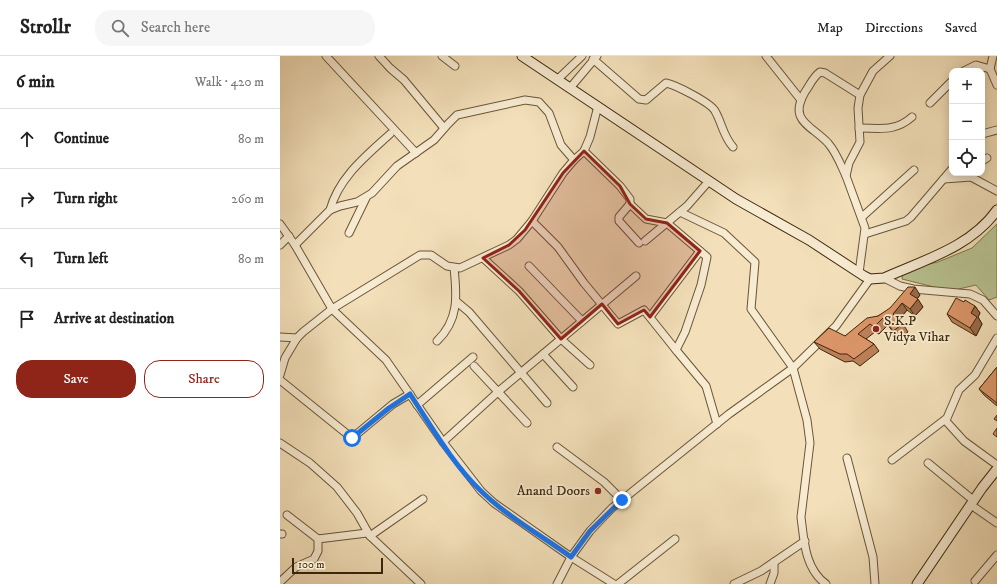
<!DOCTYPE html>
<meta charset="utf-8">
<style>
:root{--surface:#fff;--page:#f6f6f6;--text:#222;--muted:#767676;--line:#e0e0e0;--accent:#8f2418}
body{margin:0;font-family:"IM FELL DW Pica",serif;background:var(--page);color:var(--text)}
.controls{position:absolute;right:12px;top:12px;display:grid;overflow:hidden;border-radius:8px;box-shadow:0 2px 10px #0003}
.controls button{width:36px;height:36px;display:grid;place-items:center;padding:0;border:0;border-bottom:1px solid var(--line);background:var(--surface);color:var(--text);font:20px sans-serif}
.scale{position:absolute;left:12px;bottom:10px;width:91px;box-sizing:border-box;padding-left:4px;border:2px solid #3d2708;border-top:0;font-size:11px;line-height:14px;white-space:nowrap;color:#3d2708;-webkit-text-stroke:3px #f7ebd2;paint-order:stroke}
.stop{position:absolute;width:12px;height:12px;margin:-9px;border:3px solid #1a73e8;border-radius:50%;background:#fff}
.stop.end{background:#1a73e8;border-color:#fff;box-shadow:0 1px 4px #0008}
.list{margin:0;padding:0;list-style:none}
h2{display:flex;justify-content:space-between;align-items:center;height:52px;margin:0;padding:0 16px;font-size:17px}
h2 small{font-size:13px;font-weight:400;color:var(--muted)}
.list li{display:grid;grid-template-columns:26px 1fr auto;gap:12px;align-items:center;box-sizing:border-box;height:60px;padding:0 16px;border-top:1px solid var(--line)}
.list b{display:block;font-size:15px;white-space:nowrap}
.list em{font-size:13px;font-style:normal;color:var(--muted)}
.actions{display:flex;gap:8px;padding:12px 16px}
.actions a{flex:1;padding:9px 0;border:1px solid var(--accent);border-radius:16px;text-align:center;font-size:14px;color:var(--accent)}
.actions .main{background:var(--accent);color:#fff}
.icon{flex:none;width:22px;height:22px;fill:none;stroke:currentColor;stroke-width:2;stroke-linecap:round;stroke-linejoin:round}
.map{position:relative;flex:none;width:717px;height:528px;overflow:hidden}
header{display:flex;align-items:center;gap:24px;box-sizing:border-box;height:56px;padding:0 20px;background:var(--surface);border-bottom:1px solid var(--line)}
header strong{font-size:19px}
nav{display:flex;gap:22px;margin-inline-start:auto;font-size:14px}
.search{width:280px;height:36px;background:var(--page);display:flex;align-items:center;gap:10px;box-sizing:border-box;padding:0 14px;border-radius:16px;color:var(--muted);font-size:15px}
main{display:flex}
aside{flex:1;background:var(--surface)}
.map>svg:first-child{display:block}
</style>
<header>
<strong>Strollr</strong>
<div class="search"><svg class="icon" aria-label="search" viewBox="0 0 24 24"><circle cx="10" cy="10" r="6"/><path d="M15 15l6 6"/></svg>Search here</div>
<nav><a>Map</a><a>Directions</a><a>Saved</a></nav>
</header>
<main>
<aside>
<h2>6 min<small>Walk · 420 m</small></h2>
<ul class="list">
<li><svg class="icon" aria-label="ahead" viewBox="0 0 24 24"><path d="M12 20V5M6 11l6-6 6 6"/></svg><div><b>Continue</b></div><em>80 m</em></li>
<li><svg class="icon" aria-label="right" viewBox="0 0 24 24"><path d="M7 20v-9h11M14 6l5 5-5 5"/></svg><div><b>Turn right</b></div><em>260 m</em></li>
<li><svg class="icon" aria-label="left" viewBox="0 0 24 24"><path d="M17 20v-9H6M10 6l-5 5 5 5"/></svg><div><b>Turn left</b></div><em>80 m</em></li>
<li><svg class="icon" aria-label="arrive" viewBox="0 0 24 24"><path d="M6 21V4h12l-3 4 3 4H6"/></svg><div><b>Arrive at destination</b></div></li>
</ul>
<div class="actions"><a class="main">Save</a><a>Share</a></div>
</aside>
<div class="map">
<svg width="717" height="528" viewBox="0 0 717 528">
<rect width="100%" height="100%" fill="#f3e0ba"/>
<filter id="stains"><feTurbulence type="fractalNoise" baseFrequency=".005" numOctaves="4"/><feColorMatrix values="0 0 0 0 .2 0 0 0 0 .09 0 0 0 0 .02 0 0 0 .5 -.17"/></filter>
<radialGradient id="worn" r=".72"><stop offset=".6" stop-color="#630" stop-opacity="0"/><stop offset="1" stop-color="#630" stop-opacity=".3"/></radialGradient>
<path fill="#b8c392" stroke="#7a754d" d="M717,168V241L709,244L696,229L670,235L622,223L623,214L658,206L692,192Z"/>
<g fill="none" stroke-linecap="round" stroke-linejoin="round">
<defs>
<g id="street">
<path d="M46,0L136,97"/>
<path d="M99,0L110,12L124,24L164,72"/>
<path d="M162,0L175,10"/>
<path d="M486,0L521,44"/>
<path d="M713,0L710,13L717,29"/>
<path d="M313,3L359,43L366,44L386,27C396,29 431,47 435,55C442,67 443,80 453,91"/>
<path d="M684,15L696,9L710,13"/>
<path d="M278,23L302,0"/>
<path d="M290,32L317,0"/>
<path d="M650,47L672,25"/>
<path d="M579,72C600,72 615,76 632,61"/>
<path d="M702,78L717,74"/>
<path d="M304,95L340,130L350,143V148L339,161V165L359,187"/>
<path d="M702,105L707,102"/>
<path d="M676,117L664,123L691,121L717,135"/>
<path d="M566,120C561,109 556,96 548,87C531,69 508,65 525,36C530,29 533,21 540,16L545,17L580,39"/>
<path d="M350,148L366,163L387,167L427,201L421,229L405,276L396,294L426,330L437,368"/>
<path d="M50,154C59,121 86,100 110,78"/>
<path d="M400,156L444,177L475,206L471,253L513,312L527,364L530,387L521,461C524,485 525,513 546,528"/>
<path d="M582,161L634,114"/>
<path d="M252,165L278,191L304,227L338,268L364,254L396,294"/>
<path d="M0,168L15,189L52,253L106,304L163,386L201,435L214,447L291,501L334,528"/>
<path d="M69,177L86,142"/>
<path d="M585,178L626,165L631,161L672,113"/>
<path d="M365,185L407,150L429,125"/>
<path d="M0,189L9,180"/>
<path d="M15,189L50,154L60,150L77,146L92,137L117,110L154,84L168,68L177,59L245,44L259,46L269,57L281,89L294,104"/>
<path d="M203,202L239,235L281,283L310,309"/>
<path d="M249,210L302,265"/>
<path d="M579,217L585,172L566,120L569,107L580,86L578,52L580,39L593,15L610,0"/>
<path d="M604,222L620,230L633,233L690,238L703,244L717,260"/>
<path d="M177,246L189,256L267,347"/>
<path d="M370,261L420,195"/>
<path d="M0,281L17,282"/>
<path d="M157,285C179,264 177,240 174,212"/>
<path d="M263,298L293,331"/>
<path d="M194,310L247,367"/>
<path d="M0,319L5,302L17,282L23,276L52,253L140,199H151L167,210L180,212L229,189L237,183L252,165L283,117L294,104L304,95L310,81L318,50"/>
<path d="M0,324L72,382L113,348L130,338"/>
<path d="M137,349L193,301"/>
<path d="M665,364L684,385L717,409"/>
<path d="M163,386L219,335L356,220"/>
<path d="M0,387L30,407L57,431L77,457L90,480L141,528"/>
<path d="M277,391L324,426L342,444"/>
<path d="M567,402L593,501L595,528"/>
<path d="M612,404L667,362L679,334L695,319L717,282"/>
<path d="M648,407L693,444"/>
<path d="M691,449L717,467"/>
<path d="M7,459L38,483L87,477"/>
<path d="M0,478H2"/>
<path d="M90,480L143,443"/>
<path d="M695,525L717,499"/>
<path d="M0,526L16,511L34,503L38,495V483"/>
<path d="M277,528L291,501L310,475L332,452L449,358L513,312L556,270L590,223"/>
<path d="M338,528L395,483"/>
<path d="M454,528L481,515L525,485"/>
<path d="M490,528L494,517V506"/>
</g>
<g id="secondary">
<path d="M242,0L456,143L529,184L584,220L590,223L604,222C644,204 691,191 717,154"/>
<path d="M637,528L702,432L717,413"/>
</g>
</defs>
<use href="#street" stroke="#6a5534" stroke-width="9"/>
<use href="#secondary" stroke="#3d2708" stroke-width="11"/>
<use href="#street" stroke="#f7ebd2" stroke-width="7"/>
<use href="#secondary" stroke="#f7ebd2" stroke-width="9"/>
</g>
<g fill="#bc8059" stroke="#3d2708">
<path d="M640,239L637,243L643,251L635,260L627,254L619,264L623,268L628,276L618,283L608,269L599,278L595,276L586,283L594,288L599,295L580,310L573,305L565,306L540,293L534,286L565,280L598,260Z"/>
<path d="M695,250L700,257L698,261L702,268L696,280L672,266L667,258Z"/>
<path d="M717,311V350L704,339L699,333Z"/>
</g>
<g fill="#996849" stroke="#3d2708">
<path d="M635,231L640,239L635,245L630,238Z"/>
<path d="M638,243L643,251L635,260L630,253Z"/>
<path d="M622,247L627,254L618,265L613,258Z"/>
<path d="M695,250L700,257L698,261L702,268L696,280L690,272L691,257Z"/>
</g>
<g fill="#db9568" stroke="#3d2708">
<path d="M628,231H635L630,238L638,243L630,253L622,247L613,258L623,268L613,275L603,262L594,271L590,268L578,278L594,288L574,303L567,298H560L534,286L549,272L565,280L587,262L598,260L610,252Z"/>
<path d="M676,242L684,246L685,244L695,250L691,257L697,261L690,272L667,258Z"/>
<path d="M717,311V347L699,333Z"/>
<path d="M717,359V365L714,363Z"/>
<path d="M717,372V381L713,378Z"/>
</g>
<g fill="none" stroke-linecap="round" stroke-linejoin="round">
<path stroke="#1a73e8" stroke-width="5" d="M72,382L109,352L130,338C151,370 174,410 202,436C228,461 262,480 291,501L310,475L342,444"/>
</g>
<path fill="#8f2418" fill-opacity="0.2" stroke="#8f2418" stroke-width="3" stroke-linejoin="round" d="M304,95L340,130L350,148L366,163L387,167L420,195L370,261L364,254L338,268L322,248L281,283L239,235L203,202L229,189L245,174L283,117Z"/>
<g fill="#8f2418" stroke="#f7ebd2" stroke-width="1.5">
<circle cx="596" cy="273" r="4"/>
<circle cx="318" cy="435" r="4"/>
</g>
<g text-anchor="middle" dominant-baseline="central" stroke-width="3.5" stroke-linejoin="round" paint-order="stroke">
<g font-size="14" fill="#3d2708" stroke="#f7ebd2" text-anchor="start">
<text x="604" y="265">S.K.P<tspan x="604" dy="16">Vidya Vihar</tspan></text>
<text x="310" y="435" text-anchor="end">Anand Doors</text>
</g>
</g>
<rect width="100%" height="100%" filter="url(#stains)"/>
<rect width="100%" height="100%" fill="url(#worn)"/>
</svg>
<div class="controls">
<button>+</button>
<button>−</button>
<button><svg class="icon" aria-label="locate" viewBox="0 0 24 24"><circle cx="12" cy="12" r="6"/><path d="M12 2v4M12 18v4M2 12h4M18 12h4"/></svg></button>
</div>
<div class="scale">100 m</div>
<div class="stop" style="left:72px;top:382px"></div>
<div class="stop end" style="left:342px;top:444px"></div>
</div>
</main>
